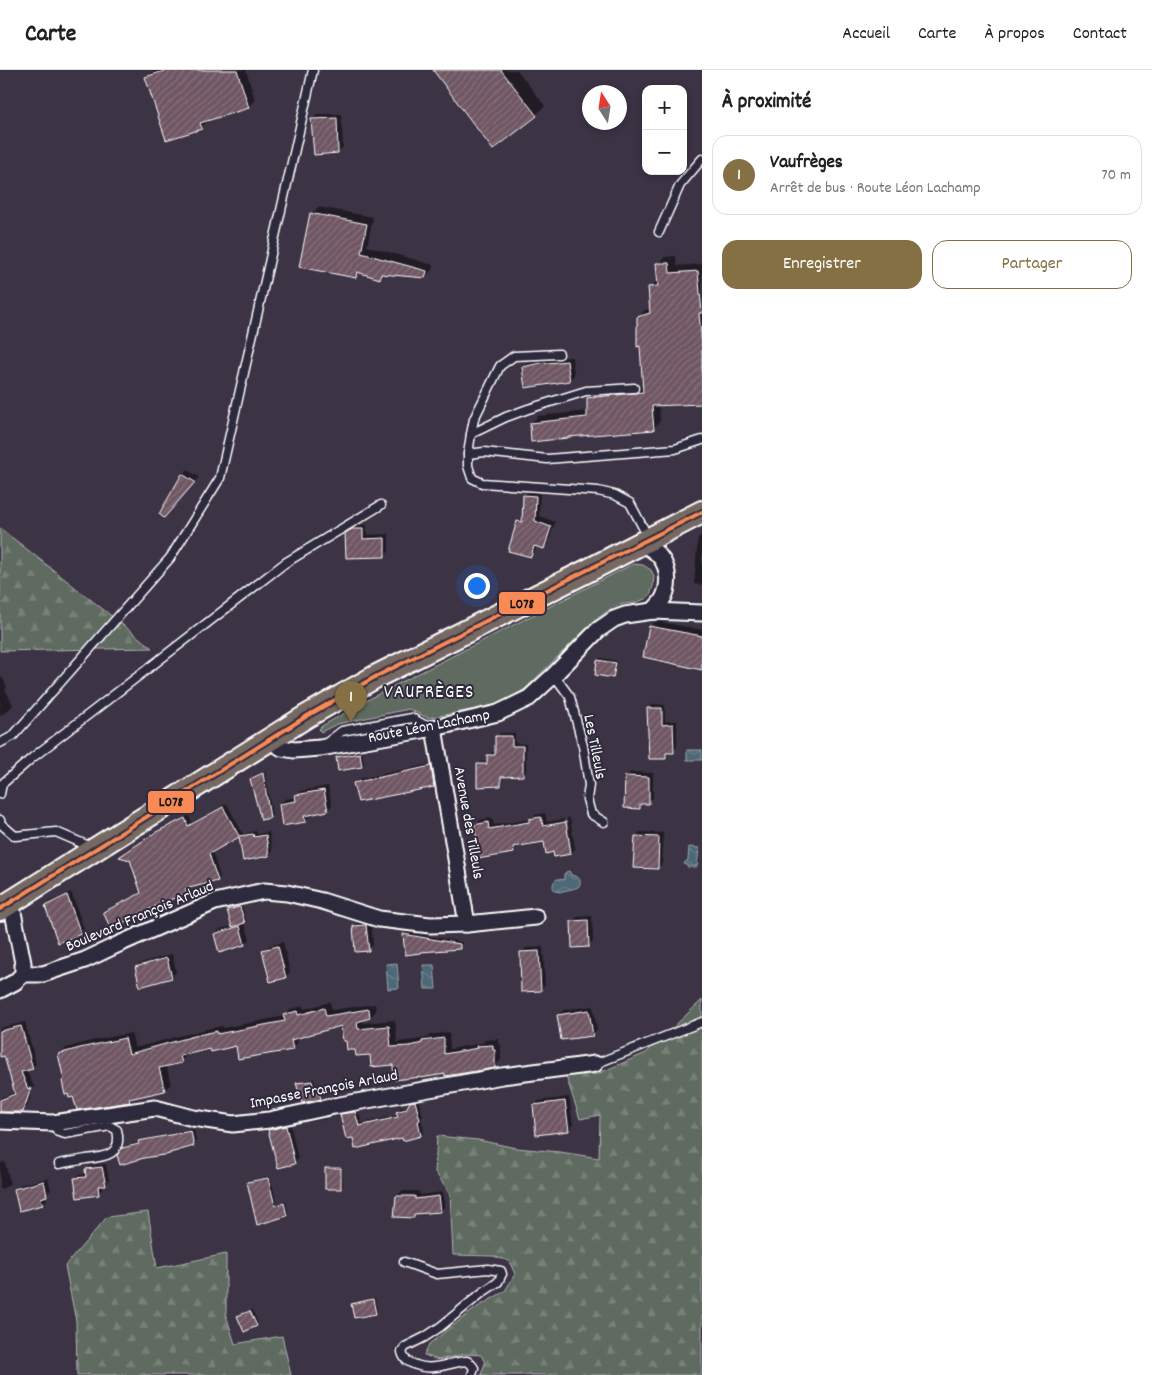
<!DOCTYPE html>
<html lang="fr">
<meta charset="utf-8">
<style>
:root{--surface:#fff;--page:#f6f6f6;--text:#202124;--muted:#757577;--line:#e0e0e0;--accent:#847042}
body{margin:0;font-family:Dekko,sans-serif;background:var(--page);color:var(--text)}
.controls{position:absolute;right:15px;top:15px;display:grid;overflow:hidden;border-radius:10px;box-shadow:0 2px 8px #0003}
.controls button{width:45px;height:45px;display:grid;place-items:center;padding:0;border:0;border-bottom:1px solid var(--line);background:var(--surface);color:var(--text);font:25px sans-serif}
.compass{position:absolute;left:582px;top:15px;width:45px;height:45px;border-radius:50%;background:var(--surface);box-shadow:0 2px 8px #0003;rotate:348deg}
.you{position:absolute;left:476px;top:515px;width:18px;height:18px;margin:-12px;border:4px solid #fff;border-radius:50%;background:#1a73e8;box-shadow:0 0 0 8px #1a73e833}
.badge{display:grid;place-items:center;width:32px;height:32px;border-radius:50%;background:var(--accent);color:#fff;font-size:16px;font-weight:700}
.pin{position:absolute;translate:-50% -41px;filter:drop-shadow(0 1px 2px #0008)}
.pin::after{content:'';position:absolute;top:26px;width:18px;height:15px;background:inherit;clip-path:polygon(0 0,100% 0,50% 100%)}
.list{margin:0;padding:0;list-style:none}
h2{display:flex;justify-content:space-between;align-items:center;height:65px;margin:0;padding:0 20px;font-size:21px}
h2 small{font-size:16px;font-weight:400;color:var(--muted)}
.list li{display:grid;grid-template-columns:32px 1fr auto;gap:15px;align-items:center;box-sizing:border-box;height:80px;margin:0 10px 10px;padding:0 10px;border:1px solid var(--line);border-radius:15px}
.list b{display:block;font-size:19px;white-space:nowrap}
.list p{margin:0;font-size:16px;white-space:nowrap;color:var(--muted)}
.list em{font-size:16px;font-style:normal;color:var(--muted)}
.actions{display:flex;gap:10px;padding:15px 20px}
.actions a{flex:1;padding:11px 0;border:1px solid var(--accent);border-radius:15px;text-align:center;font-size:18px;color:var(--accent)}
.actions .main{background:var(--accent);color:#fff}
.map{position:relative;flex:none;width:702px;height:1305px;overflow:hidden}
header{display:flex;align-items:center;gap:30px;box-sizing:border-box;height:70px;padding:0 25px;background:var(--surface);border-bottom:1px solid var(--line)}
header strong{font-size:24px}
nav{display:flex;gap:28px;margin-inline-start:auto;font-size:18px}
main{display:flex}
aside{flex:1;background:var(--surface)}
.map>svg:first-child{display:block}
</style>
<header>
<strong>Carte</strong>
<nav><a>Accueil</a><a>Carte</a><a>À propos</a><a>Contact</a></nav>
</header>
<main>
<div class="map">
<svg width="702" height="1305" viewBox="0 0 702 1305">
<defs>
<pattern id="forest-firs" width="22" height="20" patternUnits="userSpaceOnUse" patternTransform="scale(1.25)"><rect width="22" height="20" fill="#5f6b60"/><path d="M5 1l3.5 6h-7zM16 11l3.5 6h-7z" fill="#778178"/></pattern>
<pattern id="water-waves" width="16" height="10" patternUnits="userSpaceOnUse" patternTransform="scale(1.25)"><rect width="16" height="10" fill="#4e6776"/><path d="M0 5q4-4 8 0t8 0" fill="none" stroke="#697e8b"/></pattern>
<pattern id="building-hatch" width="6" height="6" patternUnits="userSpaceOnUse" patternTransform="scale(1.25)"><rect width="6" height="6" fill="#6f5763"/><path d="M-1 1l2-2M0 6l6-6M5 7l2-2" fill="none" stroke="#85707a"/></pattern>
</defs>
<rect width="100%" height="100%" fill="#3c3345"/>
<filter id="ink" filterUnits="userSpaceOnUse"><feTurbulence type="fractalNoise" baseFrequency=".02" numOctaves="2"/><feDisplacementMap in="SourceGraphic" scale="10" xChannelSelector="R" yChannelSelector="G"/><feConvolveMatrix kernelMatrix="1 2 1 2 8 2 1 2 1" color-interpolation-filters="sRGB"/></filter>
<g filter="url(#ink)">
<path fill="#5f6b60" stroke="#afb5b0" d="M633,494L643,495L651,500L654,506L653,516L650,525L645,529L635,533L623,534L612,538L595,550L525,619L509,629L492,636L428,648L409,639L337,654L321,662L319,659L322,656L380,623Z"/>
<g fill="url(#forest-firs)" stroke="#afb5b0">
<path d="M0,458L152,578L0,581Z"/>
<path d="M702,930V1305H481L485,1293L481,1285L464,1284L438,1290L424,1285L429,1274L476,1238L505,1221L515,1204L509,1191L493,1186L453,1185L450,1123L435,1102L437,1066L478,1070L516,1078L560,1082L599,1088L600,1045L580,1049L566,1006L597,1004L646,983Z"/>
<path d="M148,1142L157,1198L226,1184V1245L235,1274L282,1266L291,1305H77L76,1251L65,1196L107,1147Z"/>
</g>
<g fill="url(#water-waves)" stroke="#95a4ad">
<rect x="687" y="680" width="15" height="10"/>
<path d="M689,777L699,778L697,797H687V795H685L684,793L688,790Z"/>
<path d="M569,801L570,802L571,805C577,806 583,809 579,816C577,819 565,820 560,822L555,821C552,817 552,812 557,809L564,810V804L566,802Z"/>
<path d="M397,893L399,918L388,919L386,894Z"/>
<path d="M423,895H434L436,919H425Z"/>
</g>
<g fill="#0007">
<path d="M155,0H246L255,30L248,37L209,50L201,57L146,8Z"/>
<path d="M435,0H517L545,36L536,45Z"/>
<path d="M317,44H341L343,77L338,81L313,49Z"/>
<path d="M318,137L373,147L367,176L433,195L432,200L425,207L384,203L380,208L360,202L356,206L312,144Z"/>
<path d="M676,186L677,196L702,194V333L659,335L660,351L653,359L531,353L538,346L588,341V328L595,321L644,316L638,248L645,240L651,239L650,218L657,211L659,210L658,194L665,187Z"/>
<path d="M572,287L574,305L570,310L523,297L528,293L551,288L552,289Z"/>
<path d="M187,400L199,407L169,441L183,405Z"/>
<path d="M529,421L540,422L539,446L555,452L548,474L543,478L536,476L535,481L530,486L518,451L523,447L524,425Z"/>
<path d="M358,455H367V465L389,464V481L384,486L346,464Z"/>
<path d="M702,465V515L694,514L698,468Z"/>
<path d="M656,551L702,560V599L650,557Z"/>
<path d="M601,588L617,591L615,604L613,606L596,604L598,590Z"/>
<path d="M2,607L7,617L5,619L13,635L6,642L0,645V608Z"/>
<path d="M653,634L665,635V651H677V677L673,681H670V683L665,687L648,638Z"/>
<path d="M500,663H515V673L526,674V701L523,705H503V711L500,715L478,695L481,692L489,691V686L492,682H496L497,667Z"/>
<path d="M362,682L364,694L362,696L338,687L340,685Z"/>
<path d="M435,693L438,711L434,716L355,713L359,709Z"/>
<path d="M265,702L272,745L270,747L262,748L251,709Z"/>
<path d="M631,702L653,703V728L648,733L644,732L639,737L626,706Z"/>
<path d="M328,716L332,735L327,740L309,743L310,746L305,751L280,734L285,729L297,727L296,726L301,721Z"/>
<path d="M227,734L243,764L256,761L257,764L269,762L272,781L269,785L244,789L240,765L212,781L220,807L217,810L189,817L190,818L186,822L105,842L108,838L142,822L130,789L124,783L161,759L189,745L192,753Z"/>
<path d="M545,743L547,752L564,749L570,781H572L567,748H570L575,779L571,783L555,786V781L545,771L518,775V777L514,781L478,787L475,770L478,767L476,755L480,750L492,748L494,755L531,749L535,745Z"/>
<path d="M640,762L663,763L662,794L657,798L636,766Z"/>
<path d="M71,822L84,859L80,863L46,836L50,832Z"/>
<path d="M242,836L246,850L244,852L250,869L245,874L220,881L215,864L220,859L233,856L229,840L231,838Z"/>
<path d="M592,846L593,871L588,876L573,852L577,847Z"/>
<path d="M371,851L373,875L368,879L354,857L359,852Z"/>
<path d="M406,862L462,872V875L460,877L406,884L404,864Z"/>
<path d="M283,872L290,902L285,907L264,881L269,876Z"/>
<path d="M543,877L545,915L540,920L521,883L526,878Z"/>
<path d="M172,884L176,902L172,907L136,897L141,893Z"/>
<path d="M330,932L332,940L375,934L376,941L370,947L363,949L364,953L395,950L397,972L417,970L427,968L430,965L449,962L450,979L483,973L485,970L499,969V974L501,975V990L495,996L446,1002L394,994L356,978L342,954L297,967L298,972L292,979L237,975L211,978L187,983V985L181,991L166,995L171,1014L164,1020L135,1026L130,1031L78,1039L74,1026L65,1009L60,985L66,978L87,972L131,963L135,978L206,959L223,956V958L285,946V945L291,939L303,936L304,939Z"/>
<path d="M593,936L597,960L592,965L558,945L563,940Z"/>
<path d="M25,952L36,994L32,998L26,1000L33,1015H34L27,1037L23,1041L0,1040V1028L15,1022L5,984L0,986V958Z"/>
<path d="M314,1009L317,1022L321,1020L322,1026L320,1028L298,1014L300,1012Z"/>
<path d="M569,1027L573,1055L568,1060L534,1036L539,1031Z"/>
<path d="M418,1028L423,1046L421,1048L424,1062L421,1065L403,1067H353L341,1045L345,1041L358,1039L362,1053L399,1045L398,1042L401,1038L409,1037L414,1029Z"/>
<path d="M327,1047L325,1049L308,1052L310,1050Z"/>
<path d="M290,1053L298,1089L294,1093L270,1060L274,1056Z"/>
<path d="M194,1059L196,1072L193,1075L123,1079L126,1076L140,1072L143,1069Z"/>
<path d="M5,1092L10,1113L6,1117L0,1119V1093Z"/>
<path d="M106,1094L109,1110L105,1114L102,1115V1119L98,1124L75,1109L79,1105L86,1104V1100L90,1096Z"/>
<path d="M328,1097H342L343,1116L341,1118L326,1099Z"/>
<path d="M270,1106L277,1134L286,1132L288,1143L286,1145L258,1153L248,1113L251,1111Z"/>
<path d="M48,1108L51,1120L45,1125L47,1130L42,1134L15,1119L20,1115Z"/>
<path d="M402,1121H419L420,1125L443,1122L445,1136L440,1141L417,1142L413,1146L397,1126Z"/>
<path d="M375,1228L377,1241L375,1243L352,1235L354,1233Z"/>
<path d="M252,1239L258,1253L256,1255L238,1247Z"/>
</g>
<g fill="url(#building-hatch)" stroke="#fff">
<path d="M167,0H237L249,38L200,53L202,59L166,70L145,7Z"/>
<path d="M433,0H501L537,46L493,80Z"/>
<path d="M337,48L338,83L314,85L311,49Z"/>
<path d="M310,143L367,154L361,183L427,201L425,208L381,204L380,209L357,202L356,208L299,197Z"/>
<path d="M656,193H669L670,203L698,201L702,243H699L702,276V334L652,336L654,360L568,367V368L531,372L530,353L587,347V328L643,322L640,276L637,277V247L650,243L648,217L658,216Z"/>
<path d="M567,291L570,311L525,318L522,297L545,292L547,293Z"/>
<path d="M182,404L195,412L164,448L159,444Z"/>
<path d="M523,425L536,426L535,451L551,457L544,479L534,476L531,487L508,481L517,451L522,452Z"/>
<path d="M352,459H363V469L385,468V487L346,488L345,463Z"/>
<path d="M649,556L702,566V600L643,587Z"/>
<path d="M597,590L616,593L613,608L595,605Z"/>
<path d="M647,638H662V655L673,654L674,683H666V689H649Z"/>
<path d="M495,666H512V676H523V706L501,707V716L477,717V694H487V685H495Z"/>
<path d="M360,683L362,697L338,701L336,687Z"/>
<path d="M431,696L434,717L358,732L353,713Z"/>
<path d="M263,703L270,748L261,750L250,709Z"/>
<path d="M625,706L649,707V734H640V739L624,738Z"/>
<path d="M324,720L328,741L304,746L306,752L282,756L279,734L296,731L295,725Z"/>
<path d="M223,737L239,766L253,764L254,767L266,765L269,786L243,791L239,767L209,784L218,811L185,819L187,823L160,834L111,859L103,842L141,823L130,790L119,787L156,762L185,748L188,756Z"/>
<path d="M541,747L543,756L566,752L571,784L554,787L553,782L546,784L544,772L513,777L514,783L477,789L474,770L477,769L474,755L488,752L489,759L529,752V749Z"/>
<path d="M635,766L659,767L658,799L633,798Z"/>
<path d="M67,825L81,864L58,873L45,836Z"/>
<path d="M240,837L245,853L232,857L227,840Z"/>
<path d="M588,850L589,877L572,878L571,851Z"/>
<path d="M366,855L369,881L355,882L353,856Z"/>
<path d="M240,856L245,875L219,883L214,864Z"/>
<path d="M403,864L460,874V879L421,882V883L405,885Z"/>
<path d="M278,876L286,908L270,912L262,880Z"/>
<path d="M539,881L541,921L521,922L520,882Z"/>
<path d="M167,888L172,908L140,917L135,897Z"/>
<path d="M324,938L326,946L369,939L370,948L357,952L358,959L389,956L391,977L410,976L422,973V971L444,968V984L478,978L477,976L493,975V980H495V998L445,1006V1004L420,1008L421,1007L394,1010L393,995L371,997L370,985L356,986L355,980H347L346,971H343L341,956L291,970L293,980L238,989L236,976L211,982L210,979L180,986L182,993L159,998L165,1021L129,1029L130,1032L77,1040L73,1027L69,1028L68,1024L65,1025L62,1011L64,1010L58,984L80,978L125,968L129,984L198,965L217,961V964L285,951L283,945L297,941L298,945Z"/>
<path d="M589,940L593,966L561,970L557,945Z"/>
<path d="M21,956L33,999L21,1002L28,1019L31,1018L23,1042H0V1030L15,1024L4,986L0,987V961Z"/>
<path d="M312,1011L315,1023L319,1022L321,1029L302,1033L296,1013Z"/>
<path d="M415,1031L420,1050L418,1051L421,1066L403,1071L402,1068L355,1079L353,1068L346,1069L340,1044L355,1042L359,1056L398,1047L396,1042L406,1039L410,1032Z"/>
<path d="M565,1031L569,1061L536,1065L533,1035Z"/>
<path d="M286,1056L295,1094L278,1098L268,1060Z"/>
<path d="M191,1061L194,1076L170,1083V1084L144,1088L120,1095L117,1085L122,1078L139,1074L138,1071Z"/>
<path d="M102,1097L106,1116H98L99,1125L77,1128L74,1108L86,1107L85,1099Z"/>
<rect x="325" y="1098" width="16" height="21"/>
<path d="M268,1108L275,1136L284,1133L287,1146L257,1155L247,1112Z"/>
<path d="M44,1111L47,1126L41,1128L43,1135L19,1141L14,1119Z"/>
<path d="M396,1126H415V1129L439,1126L441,1142L414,1144V1148L394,1147Z"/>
<path d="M373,1229L376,1244L354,1248L351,1234Z"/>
<path d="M250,1241L257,1256L244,1262L237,1246Z"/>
</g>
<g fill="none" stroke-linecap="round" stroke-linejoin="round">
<defs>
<g id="service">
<path d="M659,162L680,115L702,89"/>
<path d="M471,364L474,349L500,296L514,286L559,284"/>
<path d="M468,384L471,364L506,347L528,339L586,321L634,318"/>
<path d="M648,467L630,433L615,425L598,421L482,413L472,408L468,396V384L484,382L547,389L675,379L702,370"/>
<path d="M554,605L570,627L583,676L589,715L587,729L591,744L604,752"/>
<path d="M0,673L13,666L170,488L220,408L313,0"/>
<path d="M325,674L342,661L412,648L428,657"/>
<path d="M0,724L2,714L32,688L285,493L381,435"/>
<path d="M0,750L1,754L15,766L56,762L91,777"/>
<path d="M595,994L702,952"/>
<path d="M53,1053L58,1062L65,1064L110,1056L117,1060C123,1085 105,1087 86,1089C77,1091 68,1092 59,1094"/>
<path d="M404,1192L437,1204L488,1199L501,1201L502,1204L498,1212L483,1222L440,1257L425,1267L405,1277L402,1282C404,1290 408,1292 416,1295C433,1302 449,1292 467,1291L471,1294L474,1298L472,1305"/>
</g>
<g id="minor">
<path d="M641,473C648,477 655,480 660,487C670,499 670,519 661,532C659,535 655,538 653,541"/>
<path d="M434,658L467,854"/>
<path d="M269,670L282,678L294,680L320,678L434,658L498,643L529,628L554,605L598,560L614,549L625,545L653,541L702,543"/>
<path d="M23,904H43L85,890L119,874L215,832L264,821L287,823L322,831L379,849L430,855L467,854L536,847"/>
<path d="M0,920L15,912L23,904V893L11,832"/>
<path d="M0,1051L53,1053L155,1038L193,1048L233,1054L269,1050L334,1036L502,1006L595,994"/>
</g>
<path id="primary" d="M0,839L307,646L375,607L587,501L702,442"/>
</defs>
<use href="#service" stroke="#fff" stroke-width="11"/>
<use href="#minor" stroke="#fff" stroke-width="19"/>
<use href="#primary" stroke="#fff" stroke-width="26"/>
<use href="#service" stroke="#2f2a3d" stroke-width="8"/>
<use href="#minor" stroke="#2f2a3d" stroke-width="15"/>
<use href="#primary" stroke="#766964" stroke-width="22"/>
<defs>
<path id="bus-1" d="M0,839L307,646L375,607L702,442"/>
</defs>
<use href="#bus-1" stroke="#2f2a3d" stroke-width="8"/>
<use href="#bus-1" stroke="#f98a56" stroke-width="4"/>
</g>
</g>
<g text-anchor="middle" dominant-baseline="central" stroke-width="4" stroke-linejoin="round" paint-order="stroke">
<g font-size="16" fill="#fff" stroke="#2f2a3d">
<text transform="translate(429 657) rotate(-11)">Route Léon Lachamp</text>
<text transform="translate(594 677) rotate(79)">Les Tilleuls</text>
<text transform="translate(468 753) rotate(80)">Avenue des Tilleuls</text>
<text transform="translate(140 847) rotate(-23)">Boulevard François Arlaud</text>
<text transform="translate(324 1020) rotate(-11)">Impasse François Arlaud</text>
</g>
<g font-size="19" letter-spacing="1" fill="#fff" stroke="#2f2a3d">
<text x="429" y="623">VAUFRÈGES</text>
</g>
</g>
<g stroke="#2f2a3d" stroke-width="2">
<rect x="498" y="521" width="48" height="24" rx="5" fill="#f98a56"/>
<rect x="147" y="720" width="48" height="24" rx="5" fill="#f98a56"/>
</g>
<g font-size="14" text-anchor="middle" font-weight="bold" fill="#111">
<text x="522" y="538">L078</text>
<text x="171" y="736">L078</text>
</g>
</svg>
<div class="controls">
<button>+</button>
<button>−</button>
</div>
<svg class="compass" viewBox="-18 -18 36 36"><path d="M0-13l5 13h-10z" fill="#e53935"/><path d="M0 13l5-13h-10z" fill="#757577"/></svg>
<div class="you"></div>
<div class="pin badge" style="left:351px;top:652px">1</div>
</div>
<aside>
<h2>À proximité<small></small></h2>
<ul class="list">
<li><span class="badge">1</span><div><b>Vaufrèges</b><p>Arrêt de bus · Route Léon Lachamp</p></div><em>70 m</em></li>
</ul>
<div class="actions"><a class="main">Enregistrer</a><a>Partager</a></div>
</aside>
</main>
